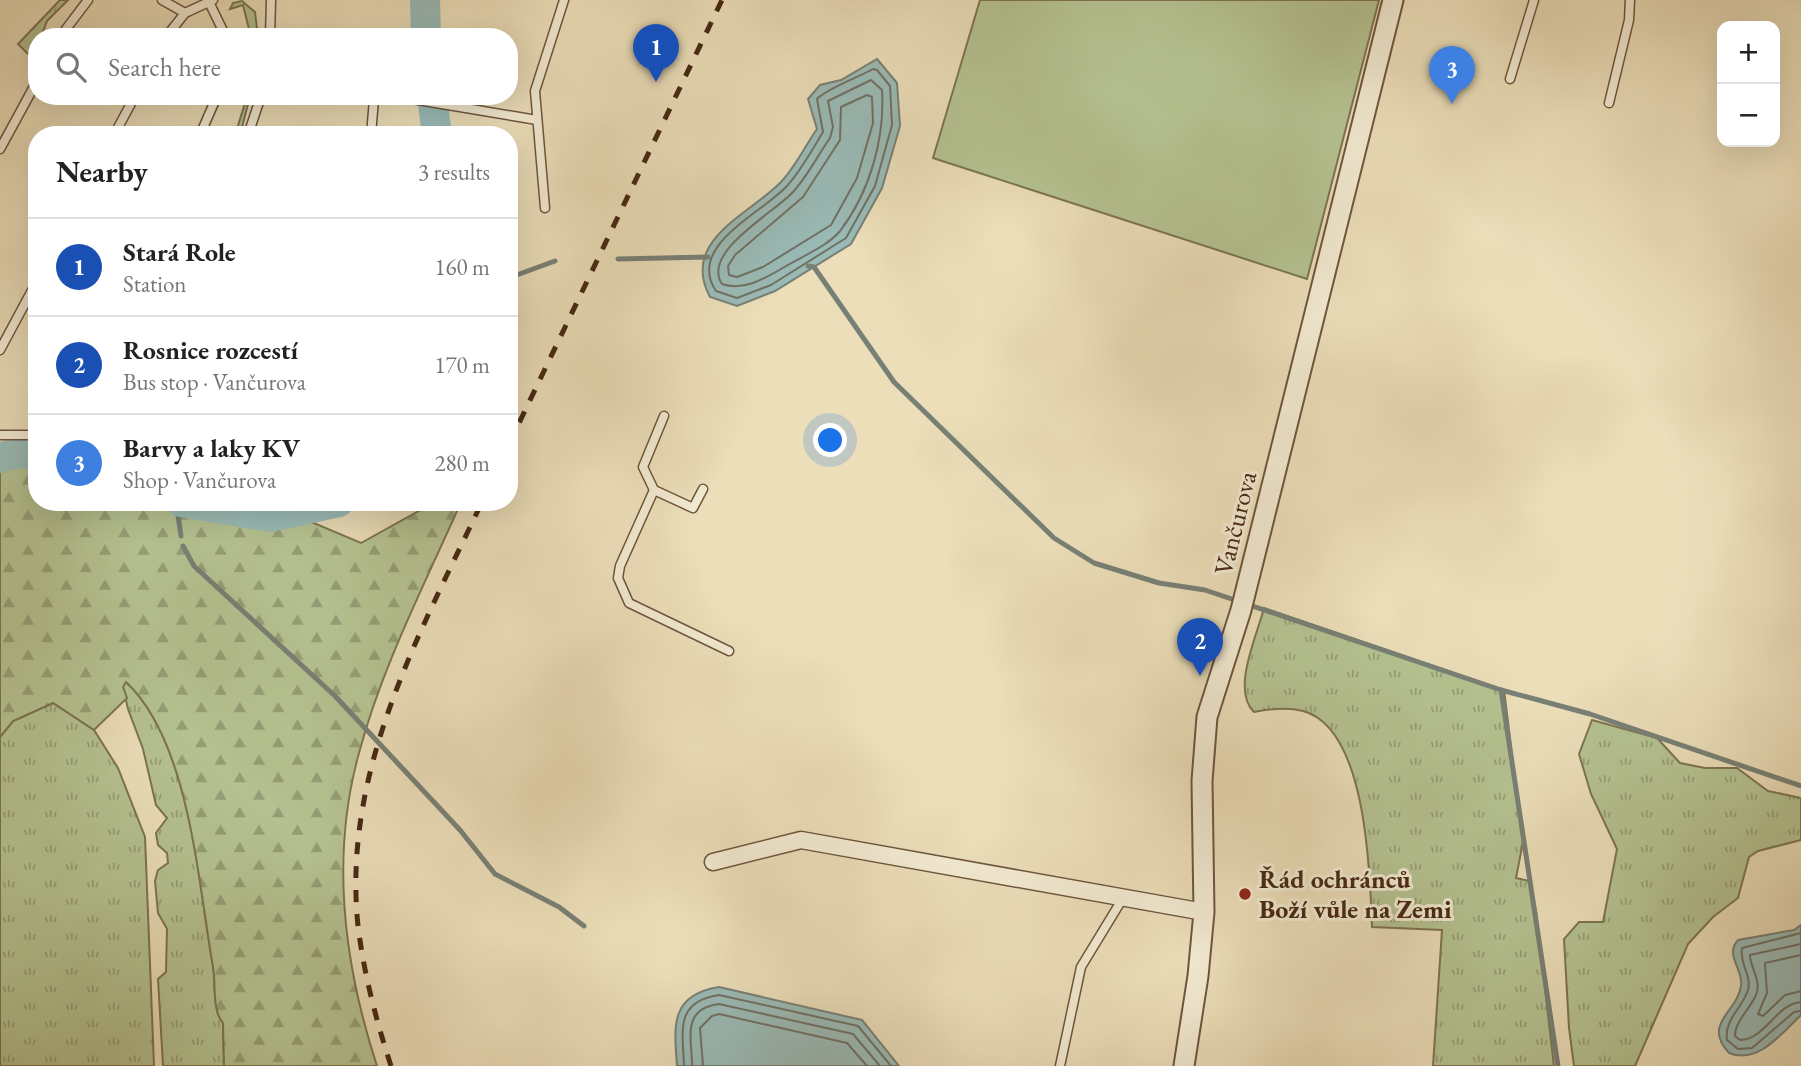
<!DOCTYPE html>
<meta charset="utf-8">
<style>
:root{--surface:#fff;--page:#f2f2f2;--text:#222;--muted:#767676;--line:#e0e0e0;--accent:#8f2418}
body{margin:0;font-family:"EB Garamond",serif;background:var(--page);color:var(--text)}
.controls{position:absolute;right:21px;top:21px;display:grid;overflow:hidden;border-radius:14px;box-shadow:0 7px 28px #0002}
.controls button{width:63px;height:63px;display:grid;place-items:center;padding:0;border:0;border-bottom:2px solid var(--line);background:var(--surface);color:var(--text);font:35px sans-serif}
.you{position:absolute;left:831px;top:441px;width:24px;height:24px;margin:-18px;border:5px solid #fff;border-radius:50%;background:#1a73e8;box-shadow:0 0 0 10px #1a73e833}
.badge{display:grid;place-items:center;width:46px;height:46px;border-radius:50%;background:var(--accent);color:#fff;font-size:23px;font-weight:700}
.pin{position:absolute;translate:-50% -58px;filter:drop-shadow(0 2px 4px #0008)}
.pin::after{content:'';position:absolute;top:37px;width:24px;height:21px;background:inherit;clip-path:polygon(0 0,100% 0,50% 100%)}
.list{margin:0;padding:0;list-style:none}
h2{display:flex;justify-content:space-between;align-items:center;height:91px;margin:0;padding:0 28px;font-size:30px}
h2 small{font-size:23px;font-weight:400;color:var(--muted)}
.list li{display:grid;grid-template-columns:46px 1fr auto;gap:21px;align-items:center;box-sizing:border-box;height:98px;padding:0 28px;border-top:2px solid var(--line)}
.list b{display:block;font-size:26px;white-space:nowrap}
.list p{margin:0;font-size:23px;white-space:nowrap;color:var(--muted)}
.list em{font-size:23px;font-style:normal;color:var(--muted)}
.icon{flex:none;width:38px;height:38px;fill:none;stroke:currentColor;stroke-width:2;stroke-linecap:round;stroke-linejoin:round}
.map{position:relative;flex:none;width:1801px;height:1066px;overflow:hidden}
.search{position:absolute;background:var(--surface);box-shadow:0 7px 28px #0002;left:28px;top:28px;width:490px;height:77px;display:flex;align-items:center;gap:18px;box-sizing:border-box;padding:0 24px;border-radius:28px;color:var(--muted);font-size:26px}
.panel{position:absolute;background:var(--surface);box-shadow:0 7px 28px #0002;left:28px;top:126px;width:490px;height:385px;border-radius:28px}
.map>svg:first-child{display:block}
</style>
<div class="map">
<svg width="1801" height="1066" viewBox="0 0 1801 1066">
<defs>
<pattern id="grass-tufts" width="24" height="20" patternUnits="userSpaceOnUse" patternTransform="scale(1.75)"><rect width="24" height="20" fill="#b5c291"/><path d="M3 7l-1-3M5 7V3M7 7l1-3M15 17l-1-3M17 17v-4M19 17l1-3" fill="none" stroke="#959e75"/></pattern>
<pattern id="forest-firs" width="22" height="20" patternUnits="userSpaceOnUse" patternTransform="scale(1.75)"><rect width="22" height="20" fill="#b5c291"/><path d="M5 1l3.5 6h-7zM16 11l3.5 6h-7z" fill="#959e75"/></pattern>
</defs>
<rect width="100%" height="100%" fill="#ebdeb9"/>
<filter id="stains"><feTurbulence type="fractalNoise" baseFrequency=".00286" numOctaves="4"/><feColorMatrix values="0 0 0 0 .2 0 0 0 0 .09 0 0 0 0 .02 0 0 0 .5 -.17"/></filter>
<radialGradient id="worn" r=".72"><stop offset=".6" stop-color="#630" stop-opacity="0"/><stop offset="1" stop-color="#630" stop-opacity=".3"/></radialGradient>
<g fill="url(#grass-tufts)" stroke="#7d7452" stroke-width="2">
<path d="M60,0H68L47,21L41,37H37L33,59L18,44Z"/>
<path d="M242,1L255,12L258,37H251L243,5L230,9L233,3Z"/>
<path d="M234,96H250L240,135H235L246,100Z"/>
<path d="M1264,608L1504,690L1523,842L1516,878L1529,881L1536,911L1554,1066H1433L1442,930L1372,927C1370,874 1367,728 1303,711C1288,707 1269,709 1254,712C1231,690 1257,636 1264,608Z"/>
<path d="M125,681C190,740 198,883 213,966C216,983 212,1011 223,1022L224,1066H163L158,979L166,972L167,929L158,913L155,881L158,870L168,863L167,853L158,845L156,833L167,818L156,805L143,749L128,709L123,687Z"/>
<path d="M53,703L94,730L118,768L145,837L154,1066H0V737L13,721Z"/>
<path d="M1592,720L1657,738L1680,763L1705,768H1737L1768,791L1801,798V840L1758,851L1749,857L1738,898L1713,917L1688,944L1635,1066H1574L1569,1028L1564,939L1579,922H1603L1617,849L1591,794L1579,754Z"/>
</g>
<path fill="url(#forest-firs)" stroke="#7d7452" stroke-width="2" d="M37,445V502H264L361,543L435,502H461C425,584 382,666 359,753C330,857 344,965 377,1066H224L223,1023C212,1011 216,984 213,967C198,883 190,742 126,682L123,687L127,698L94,730L53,703L13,721L0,737V446Z"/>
<path fill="#b5c291" stroke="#7d7452" stroke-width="2" d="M980,0H1379L1307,279L933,158Z"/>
<g fill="#9abbb7" stroke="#788075" stroke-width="2">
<path d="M877,59L897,83L900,126L882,188L851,244L775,291L737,306L710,297C680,241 747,216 780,183C795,168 805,146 817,129L808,99L820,85L841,80Z"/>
<path d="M1801,925V1015C1782,1033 1758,1065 1729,1053C1702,1023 1737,1013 1741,986C1744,970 1724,955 1738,940L1794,930Z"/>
<path d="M719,987L862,1020L899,1066H677C674,1025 670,995 719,987Z"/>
</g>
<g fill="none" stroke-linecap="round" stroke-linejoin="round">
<g stroke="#707164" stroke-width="2">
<path d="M873,69L877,70L890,86L892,125L875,186L846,238L771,285L737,298L716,291C686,246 761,214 787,186C801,171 812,150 823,132L817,99C826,89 859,77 873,69Z"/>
<path d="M871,80L882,90C885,138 870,192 840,231C827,247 798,258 781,269C762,280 743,291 722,284C701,252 774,213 793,192C807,177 818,155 830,138L833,127L828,101Z"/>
<path d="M867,95L872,97L873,123L857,178L831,225L763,267L737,277L729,275L728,266L735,255L803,197L840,140L841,107Z"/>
<path d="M1801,933L1742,948C1739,963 1752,976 1748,990C1742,1009 1724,1019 1727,1040L1738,1049L1752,1048L1794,1012L1801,1011"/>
<path d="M1801,944L1750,955C1750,968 1762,980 1756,995C1750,1009 1735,1021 1735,1036L1740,1040C1766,1039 1776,1004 1801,1002"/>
<path d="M1801,955L1765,963L1767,993L1758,1014L1763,1016L1785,995L1801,991"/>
<path d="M684,1066C683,1031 674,1002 719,995L858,1026L891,1066"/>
<path d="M692,1066C692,1038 681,1009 719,1004L853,1034L880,1066"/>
<path d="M703,1066L700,1028L712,1016L719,1014L847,1043L867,1066"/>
</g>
<g stroke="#788075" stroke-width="5">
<path d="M618,259L708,257"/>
<path d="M808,266L814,267L894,382L1054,538L1094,563L1159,583L1205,590L1501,690L1590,714L1801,786"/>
<path d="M509,285L514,276L555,261"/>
<path d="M176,502L181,536"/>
<path d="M183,546L194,566L335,696L460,830L495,874L559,907L584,926"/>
<path d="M1501,690L1558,1066"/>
</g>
<g stroke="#9abbb7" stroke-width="30">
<path d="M425,0L426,37"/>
<path d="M432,96L437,135"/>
<path d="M0,458L15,453L37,455"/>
<path d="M181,502L270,517L339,502"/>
</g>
<defs>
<g id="service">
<path d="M162,0L185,13"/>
<path d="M209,2L226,37"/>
<path d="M60,37L88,0"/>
<path d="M166,37L185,13L213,0"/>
<path d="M270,37L271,0"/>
<path d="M1510,79L1534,0"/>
<path d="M282,96L412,99L537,120"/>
<path d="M1609,103L1629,20L1630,0"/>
<path d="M114,135L135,96"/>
<path d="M200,135L217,96"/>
<path d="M248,135L261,96"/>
<path d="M371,135L374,99"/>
<path d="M0,149L37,81"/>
<path d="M545,208L535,91L564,0"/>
<path d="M0,350L37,281"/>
<path d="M0,435H37"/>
<path d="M703,489L693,508L654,490L620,566L618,578L629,603L729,651"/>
<path d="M654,490L643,467L664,416"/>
<path d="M1060,1066L1081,967L1123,898"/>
</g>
<path id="minor" d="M713,862L801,840L1204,912"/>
<path id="tertiary" d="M1184,1066L1198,976L1204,912L1202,781L1207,717L1241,610L1393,0"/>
</defs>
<use href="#service" stroke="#6e553c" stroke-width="11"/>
<use href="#minor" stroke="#6e553c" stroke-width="19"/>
<use href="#tertiary" stroke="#6e553c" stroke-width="23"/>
<use href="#service" stroke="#f2ead2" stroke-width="8"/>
<use href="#minor" stroke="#f2ead2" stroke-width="16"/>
<use href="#tertiary" stroke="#f2ead2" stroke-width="19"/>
<g stroke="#452712" stroke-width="5" stroke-dasharray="12 12" stroke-linecap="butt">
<path d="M509,444L722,0"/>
<path d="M391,1066C376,1020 364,974 358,926C342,772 418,637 482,502"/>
</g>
</g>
<circle fill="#8f2418" stroke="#f2ead2" stroke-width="2.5" cx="1245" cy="894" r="7"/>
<g text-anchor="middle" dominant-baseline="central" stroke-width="6" stroke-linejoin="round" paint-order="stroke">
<g font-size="26" fill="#452712" stroke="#f2ead2">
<text transform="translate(1235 523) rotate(-76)">Vančurova</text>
</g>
<g font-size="26" font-weight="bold" fill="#452712" stroke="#f2ead2" text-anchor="start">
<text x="1259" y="879">Řád ochránců<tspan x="1259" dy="30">Boží vůle na Zemi</tspan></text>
</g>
</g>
<rect width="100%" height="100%" filter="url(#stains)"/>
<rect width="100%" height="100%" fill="url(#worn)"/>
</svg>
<div class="controls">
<button>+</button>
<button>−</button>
</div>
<div class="you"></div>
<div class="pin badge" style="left:656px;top:82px;background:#1a4fb4">1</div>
<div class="pin badge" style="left:1200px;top:676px;background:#1a4fb4">2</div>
<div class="pin badge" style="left:1452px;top:104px;background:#3f7fe0">3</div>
<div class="search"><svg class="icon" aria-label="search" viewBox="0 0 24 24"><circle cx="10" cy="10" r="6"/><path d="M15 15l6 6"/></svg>Search here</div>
<section class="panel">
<h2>Nearby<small>3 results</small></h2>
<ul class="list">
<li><span class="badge" style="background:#1a4fb4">1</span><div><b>Stará Role</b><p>Station</p></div><em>160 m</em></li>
<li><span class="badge" style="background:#1a4fb4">2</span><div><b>Rosnice rozcestí</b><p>Bus stop · Vančurova</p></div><em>170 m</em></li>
<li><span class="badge" style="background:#3f7fe0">3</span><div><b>Barvy a laky KV</b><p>Shop · Vančurova</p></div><em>280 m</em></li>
</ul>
</section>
</div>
